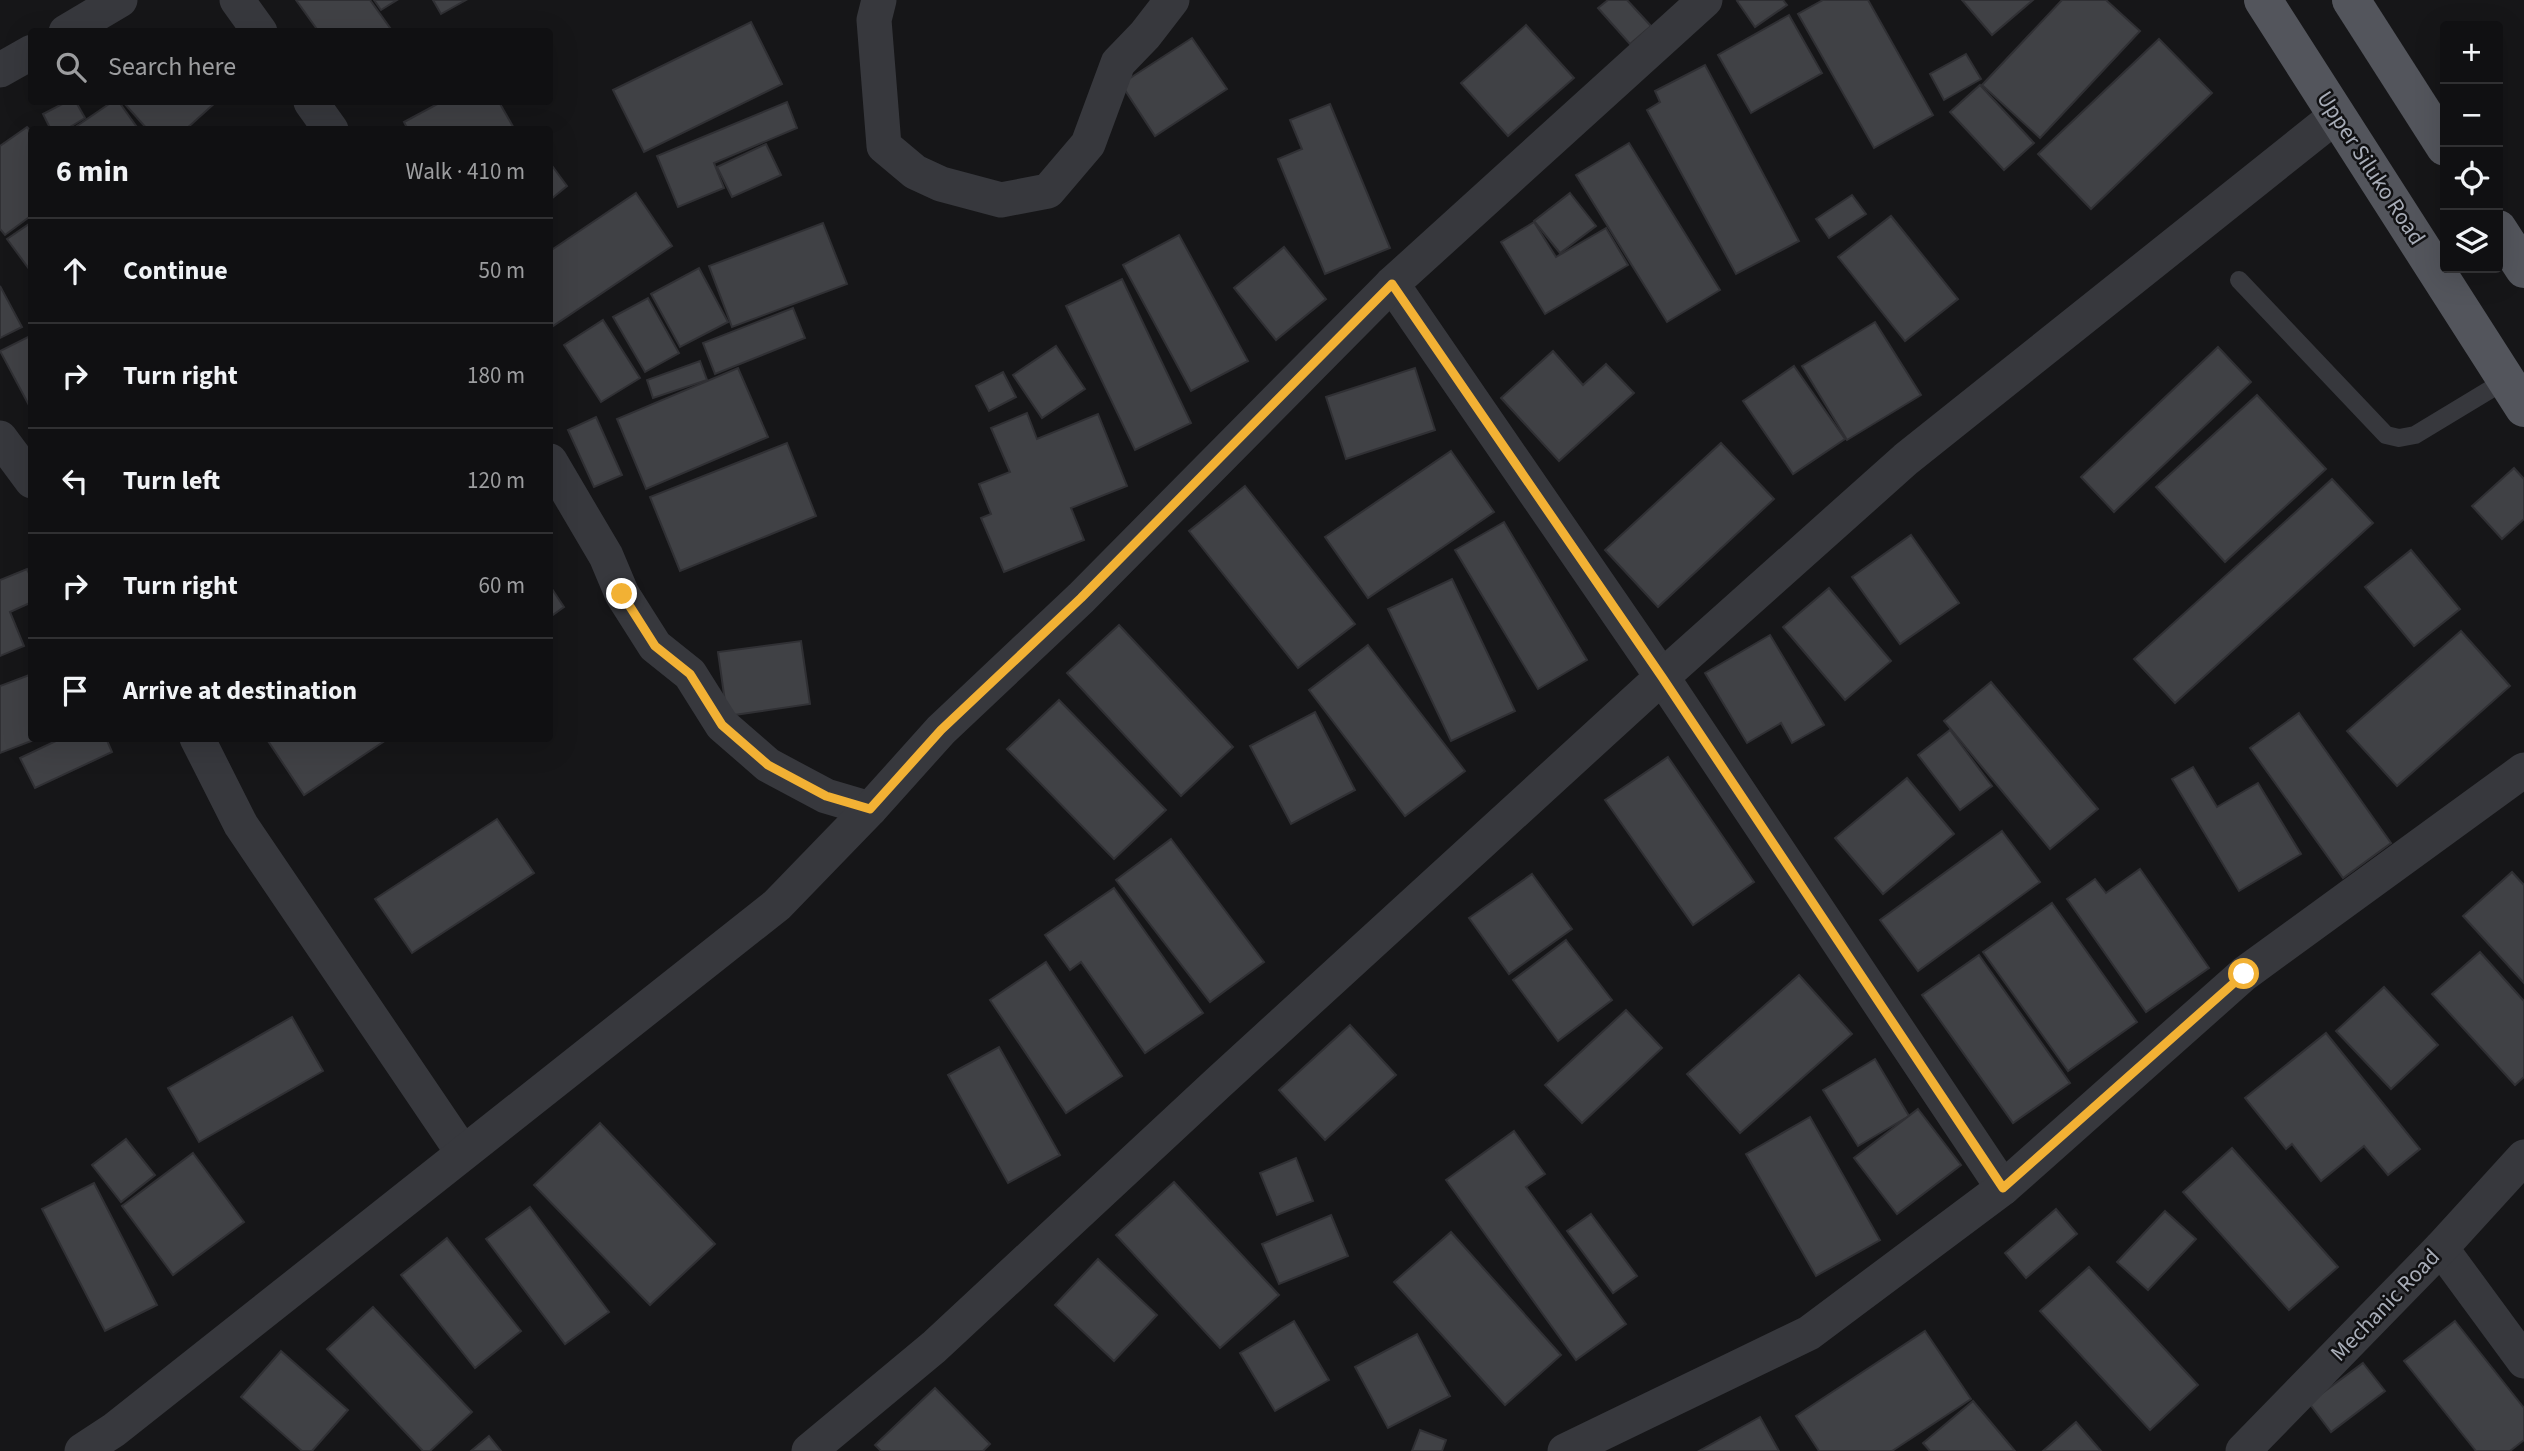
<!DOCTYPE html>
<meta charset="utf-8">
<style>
:root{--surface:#101012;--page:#1e1e20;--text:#f1f3f6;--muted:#9c9d9f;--line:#303032}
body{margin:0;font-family:"Source Sans 3",sans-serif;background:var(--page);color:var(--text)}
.controls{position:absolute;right:21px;top:21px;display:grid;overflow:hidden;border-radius:7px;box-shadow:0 7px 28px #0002}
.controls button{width:63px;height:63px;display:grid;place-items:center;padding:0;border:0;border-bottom:2px solid var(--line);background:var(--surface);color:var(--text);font:35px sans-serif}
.stop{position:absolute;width:21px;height:21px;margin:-16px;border:5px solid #f2b134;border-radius:50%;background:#fff}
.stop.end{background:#f2b134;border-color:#fff;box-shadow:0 2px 7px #0008}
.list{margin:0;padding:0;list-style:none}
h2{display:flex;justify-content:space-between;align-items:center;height:91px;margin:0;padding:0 28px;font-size:30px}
h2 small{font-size:23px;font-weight:400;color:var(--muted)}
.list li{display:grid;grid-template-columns:46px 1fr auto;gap:21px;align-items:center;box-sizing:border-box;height:105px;padding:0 28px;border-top:2px solid var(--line)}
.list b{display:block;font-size:26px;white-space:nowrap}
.list em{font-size:23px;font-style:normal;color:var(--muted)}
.icon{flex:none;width:38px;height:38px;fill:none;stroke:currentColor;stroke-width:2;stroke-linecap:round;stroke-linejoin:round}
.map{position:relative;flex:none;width:2524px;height:1451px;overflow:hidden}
.search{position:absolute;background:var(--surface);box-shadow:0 7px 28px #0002;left:28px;top:28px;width:525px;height:77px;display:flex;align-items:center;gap:18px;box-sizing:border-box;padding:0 24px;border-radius:7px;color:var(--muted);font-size:26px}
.panel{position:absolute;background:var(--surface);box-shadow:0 7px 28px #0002;left:28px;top:126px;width:525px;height:616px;border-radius:7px}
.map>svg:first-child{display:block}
</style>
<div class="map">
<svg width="2524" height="1451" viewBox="0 0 2524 1451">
<rect width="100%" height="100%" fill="#161618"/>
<g fill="#404145" stroke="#303034" stroke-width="2">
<path d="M296,0H370L393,32H319Z"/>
<path d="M374,0H397L381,10Z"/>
<path d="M433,0H466L441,14Z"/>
<path d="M1608,0H1627L1651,26L1630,44L1598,8Z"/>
<path d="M1739,0H1783L1787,5L1755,27L1737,1Z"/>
<path d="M1823,0H1868L1933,115L1874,148L1798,14Z"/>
<path d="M1962,0H2033L1992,35Z"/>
<path d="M2062,0H2106L2140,31L2040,138L1982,85Z"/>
<path d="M1789,15L1822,73L1751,113L1718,55Z"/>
<path d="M751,22L782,84L644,152L613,90Z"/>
<path d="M1526,25L1574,78L1508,136L1461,83Z"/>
<path d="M1192,38L1227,89L1155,136L1121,84Z"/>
<path d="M2159,39L2212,93L2091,209L2038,154Z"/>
<path d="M1966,54L1981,79L1944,100L1930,74Z"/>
<path d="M1705,65L1799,241L1736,274L1647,110L1660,102L1655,91Z"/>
<path d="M1980,85L2034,143L2004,170L1950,112Z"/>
<path d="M66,102H76L85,118L65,130H51L43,114Z"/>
<path d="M112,102H119L139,130H71Z"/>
<path d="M123,102H216L185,130H148Z"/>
<path d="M441,102H499L515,130H408L404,122Z"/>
<path d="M787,102L797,128L714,163L724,188L678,207L657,156Z"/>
<path d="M1330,104L1390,248L1325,274L1278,159L1302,149L1290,120Z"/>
<path d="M27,127L32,133V215L5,235L0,229V146Z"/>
<path d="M1629,143L1720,290L1667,322L1576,175Z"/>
<path d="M766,144L781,175L732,197L717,167Z"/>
<path d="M550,163L567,186L550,200Z"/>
<path d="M636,193L672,246L550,328V251Z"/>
<path d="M1570,193L1596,226L1560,253L1534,221Z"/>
<path d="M1852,195L1866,214L1829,238L1816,219Z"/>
<path d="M1891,216L1958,299L1905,341L1838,257Z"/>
<path d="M32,222V273L7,239Z"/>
<path d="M1534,222L1556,257L1606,228L1628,265L1545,314L1501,242Z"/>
<path d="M823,223L847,284L732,327L709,266Z"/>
<path d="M1179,235L1248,361L1191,391L1123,265Z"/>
<path d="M1284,247L1326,299L1276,340L1234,288Z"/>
<path d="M699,268L728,322L680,347L651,294Z"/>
<path d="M1122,279L1191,423L1135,450L1066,306Z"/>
<path d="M0,286L22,327L0,338Z"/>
<path d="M648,298L679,353L645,372L613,317Z"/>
<path d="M793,308L805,338L715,374L703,343Z"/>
<path d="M603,320L640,378L601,402L564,345Z"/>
<path d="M1875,322L1921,395L1847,440L1802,366Z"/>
<path d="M32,335V409H31L0,351Z"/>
<path d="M1056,346L1085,389L1042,418L1013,375Z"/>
<path d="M2218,347L2251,382L2114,512L2081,477Z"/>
<path d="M1553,351L1583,385L1606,364L1634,393L1559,461L1501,398Z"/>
<path d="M700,361L707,380L653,398L647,380Z"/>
<path d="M1794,366L1845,439L1793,474L1743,401Z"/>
<path d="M738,368L768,437L646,489L617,419Z"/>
<path d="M1415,368L1435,430L1346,459L1326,397Z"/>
<path d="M1003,372L1016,397L989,411L976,386Z"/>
<path d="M2257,395L2326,469L2225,562L2156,487Z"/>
<path d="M1027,413L1037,439L1098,414L1127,486L1071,508L1084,540L1004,572L981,518L991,514L979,484L1010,472L991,428Z"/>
<path d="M596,417L622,475L594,487L568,430Z"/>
<path d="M787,443L816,516L680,571L650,497Z"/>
<path d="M1721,443L1774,499L1658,607L1605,550Z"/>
<path d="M1451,451L1494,512L1368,598L1325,537Z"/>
<path d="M2514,468L2524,479V519L2502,539L2472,506Z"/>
<path d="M2332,479L2373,523L2175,703L2134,659Z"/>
<path d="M1245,486L1355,624L1298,668L1189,531Z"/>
<path d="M1504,522L1587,660L1538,689L1455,550Z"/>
<path d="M1911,535L1959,603L1900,644L1852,577Z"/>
<path d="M2411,550L2460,609L2414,646L2365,587Z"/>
<path d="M27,569L32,580V602L10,612L24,646L0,656V580Z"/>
<path d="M1452,579L1515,711L1451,741L1388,609Z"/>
<path d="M550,586L564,607L550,617Z"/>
<path d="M1829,588L1891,661L1845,700L1783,627Z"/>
<path d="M1119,625L1233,747L1181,796L1067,673Z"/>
<path d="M2461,631L2510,686L2397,786L2347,731Z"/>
<path d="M1770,635L1824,725L1792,743L1781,723L1747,743L1705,673Z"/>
<path d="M801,641L810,704L727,716L718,652Z"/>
<path d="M1368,645L1465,771L1405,816L1309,690Z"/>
<path d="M32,674V738H39L0,753V686Z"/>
<path d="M1991,682L2098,809L2050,849L1944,721Z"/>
<path d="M1059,700L1166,810L1114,859L1007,749Z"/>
<path d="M1315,712L1355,790L1291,824L1250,746Z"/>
<path d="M2299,713L2391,843L2343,878L2250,748Z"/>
<path d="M1950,730L1992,786L1960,810L1918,755Z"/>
<path d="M62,738H106L112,752L35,788L20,758Z"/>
<path d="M266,738H389L304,795Z"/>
<path d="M1668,757L1754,882L1693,925L1605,800Z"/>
<path d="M2193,767L2217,807L2258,783L2301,854L2239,891L2172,779Z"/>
<path d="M1907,778L1954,834L1883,894L1835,838Z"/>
<path d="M497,819L534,873L412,953L375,899Z"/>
<path d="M2002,831L2040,882L1918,971L1880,920Z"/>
<path d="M1171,839L1264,962L1210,1002L1116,880Z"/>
<path d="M2140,869L2209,968L2146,1012L2067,899L2095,879L2106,893Z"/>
<path d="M2512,872L2524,885V983L2463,916Z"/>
<path d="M1532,874L1572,929L1509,974L1469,918Z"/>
<path d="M1114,888L1203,1013L1145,1053L1081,962L1070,970L1045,935Z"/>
<path d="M2052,903L2137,1022L2068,1071L1983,952Z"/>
<path d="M1566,940L1612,1000L1558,1041L1513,980Z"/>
<path d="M2480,952L2524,1001V1077L2515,1085L2432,994Z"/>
<path d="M1979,955L2070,1083L2013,1123L1922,995Z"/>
<path d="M1046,962L1122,1076L1066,1113L990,1000Z"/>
<path d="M1799,975L1852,1034L1740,1133L1687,1074Z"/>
<path d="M2384,987L2438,1045L2391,1089L2336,1031Z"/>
<path d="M1626,1010L1662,1048L1582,1123L1545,1085Z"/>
<path d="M292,1017L323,1071L199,1142L168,1088Z"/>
<path d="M1350,1025L1396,1075L1325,1140L1279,1090Z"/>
<path d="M2326,1033L2420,1149L2388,1175L2364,1146L2321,1181L2292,1144L2286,1149L2245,1098Z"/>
<path d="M999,1047L1060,1155L1008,1183L948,1075Z"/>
<path d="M1875,1059L1909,1116L1858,1146L1823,1090Z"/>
<path d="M1918,1109L1961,1165L1897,1214L1854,1158Z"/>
<path d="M1810,1117L1880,1240L1816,1276L1746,1154Z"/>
<path d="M600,1123L715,1244L650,1305L534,1185Z"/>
<path d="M1514,1131L1545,1174L1526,1187L1626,1324L1576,1360L1446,1180Z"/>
<path d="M126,1139L155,1175L121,1202L92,1165Z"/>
<path d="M2232,1148L2338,1267L2289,1310L2183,1192Z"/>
<path d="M193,1153L244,1222L173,1275L122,1206Z"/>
<path d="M1296,1158L1313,1201L1277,1215L1260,1173Z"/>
<path d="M1174,1182L1279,1295L1220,1348L1116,1235Z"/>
<path d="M94,1183L157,1305L105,1331L42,1209Z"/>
<path d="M530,1207L609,1312L565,1344L486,1239Z"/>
<path d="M2056,1209L2077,1234L2026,1278L2005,1253Z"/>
<path d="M2165,1211L2196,1239L2148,1290L2117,1262Z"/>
<path d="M1591,1214L1637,1276L1613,1293L1567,1231Z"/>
<path d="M1331,1215L1348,1256L1279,1284L1262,1244Z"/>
<path d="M1451,1232L1561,1355L1505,1405L1394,1282Z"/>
<path d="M447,1238L521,1331L475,1368L401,1275Z"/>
<path d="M1098,1259L1157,1315L1114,1361L1055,1305Z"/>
<path d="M2089,1267L2198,1385L2150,1430L2040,1311Z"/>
<path d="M373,1307L472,1412L430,1451H423L327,1349Z"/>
<path d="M1294,1321L1329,1380L1275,1411L1240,1353Z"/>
<path d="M2455,1321L2524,1408V1440L2510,1451H2476L2404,1361Z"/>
<path d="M1925,1331L1971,1399L1892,1451H1819L1796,1416Z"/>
<path d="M1417,1334L1450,1396L1388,1428L1355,1367Z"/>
<path d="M281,1351L348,1410L312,1451H302L241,1397Z"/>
<path d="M2363,1363L2385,1391L2331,1432L2309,1403Z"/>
<path d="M935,1388L990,1444L983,1451H881L875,1445Z"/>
<path d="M1973,1401L2015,1451H1930L1923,1443Z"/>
<path d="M1760,1417L1779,1451H1699Z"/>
<path d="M2076,1422L2101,1451H2043Z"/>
<path d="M1420,1430L1446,1440L1442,1451H1412Z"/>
<path d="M489,1436L501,1451H471Z"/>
</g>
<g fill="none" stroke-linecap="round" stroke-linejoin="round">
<path stroke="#37383d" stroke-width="18" d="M2239,280L2386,435L2399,438L2415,435L2506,380"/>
<g stroke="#37383d" stroke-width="35">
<path d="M237,0L260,32"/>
<path d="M879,0L874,20L884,146L915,172L941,184L1001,200L1048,191L1088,144L1118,63L1145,35L1172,0"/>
<path d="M66,32L120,0"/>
<path d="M0,70L32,52"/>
<path d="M311,102L331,130"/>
<path d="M1392,284L1662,677L2003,1188"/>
<path d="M0,438L32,481"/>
<path d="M550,461L606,556L622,594L655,646L690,674L722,725L768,765L826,796L870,809"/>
<path d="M197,738L241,825L463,1153"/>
<path d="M2441,1248L2524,1361"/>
<path d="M82,1451L114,1430L777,905L870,809L941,730L1081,598L1392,284L1705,0"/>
<path d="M809,1451L934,1347L1218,1083L1662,677L1906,459L2337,115"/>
<path d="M1565,1451L1809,1333L2003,1188L2244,974L2524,770"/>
<path d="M2243,1451L2441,1248L2524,1157"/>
</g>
<g stroke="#53555c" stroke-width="38">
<path d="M2263,0L2524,408"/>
<path d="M2351,0L2445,147"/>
<path d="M2498,229L2524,269"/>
</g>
</g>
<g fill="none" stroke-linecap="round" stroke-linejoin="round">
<path stroke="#f2b134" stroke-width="9" d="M622,594L655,646L690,674L722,725L768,765L826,796L870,809L941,730L1081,598L1392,284L1662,677L2003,1188L2244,974"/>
</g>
<g text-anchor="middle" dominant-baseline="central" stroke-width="5" stroke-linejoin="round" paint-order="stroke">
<g font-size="23" fill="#a8adb8" stroke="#111113">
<text transform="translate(2371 168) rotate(57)">Upper Siluko Road</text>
<text transform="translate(2385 1305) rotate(-46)">Mechanic Road</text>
</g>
</g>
</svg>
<div class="controls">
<button>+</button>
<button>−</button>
<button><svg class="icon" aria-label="locate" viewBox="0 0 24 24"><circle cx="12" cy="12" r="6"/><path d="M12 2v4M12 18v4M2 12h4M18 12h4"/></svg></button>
<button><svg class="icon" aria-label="layers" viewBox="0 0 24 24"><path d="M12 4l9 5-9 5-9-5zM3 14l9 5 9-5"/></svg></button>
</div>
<div class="stop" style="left:2244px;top:974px"></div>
<div class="stop end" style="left:622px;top:594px"></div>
<div class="search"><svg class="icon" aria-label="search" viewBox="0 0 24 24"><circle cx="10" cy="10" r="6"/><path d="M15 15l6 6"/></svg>Search here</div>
<section class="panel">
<h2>6 min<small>Walk · 410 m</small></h2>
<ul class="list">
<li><svg class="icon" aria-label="ahead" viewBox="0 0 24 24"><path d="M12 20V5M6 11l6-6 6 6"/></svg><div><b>Continue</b></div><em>50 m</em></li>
<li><svg class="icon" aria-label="right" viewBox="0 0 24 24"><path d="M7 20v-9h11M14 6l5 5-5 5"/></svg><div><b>Turn right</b></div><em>180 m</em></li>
<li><svg class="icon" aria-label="left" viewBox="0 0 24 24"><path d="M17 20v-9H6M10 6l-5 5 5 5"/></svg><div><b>Turn left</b></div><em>120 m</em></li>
<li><svg class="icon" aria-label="right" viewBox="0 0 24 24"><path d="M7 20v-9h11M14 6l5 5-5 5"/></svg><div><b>Turn right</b></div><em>60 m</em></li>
<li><svg class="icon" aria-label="arrive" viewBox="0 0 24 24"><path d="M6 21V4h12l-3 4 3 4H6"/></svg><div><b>Arrive at destination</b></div></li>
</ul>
</section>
</div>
